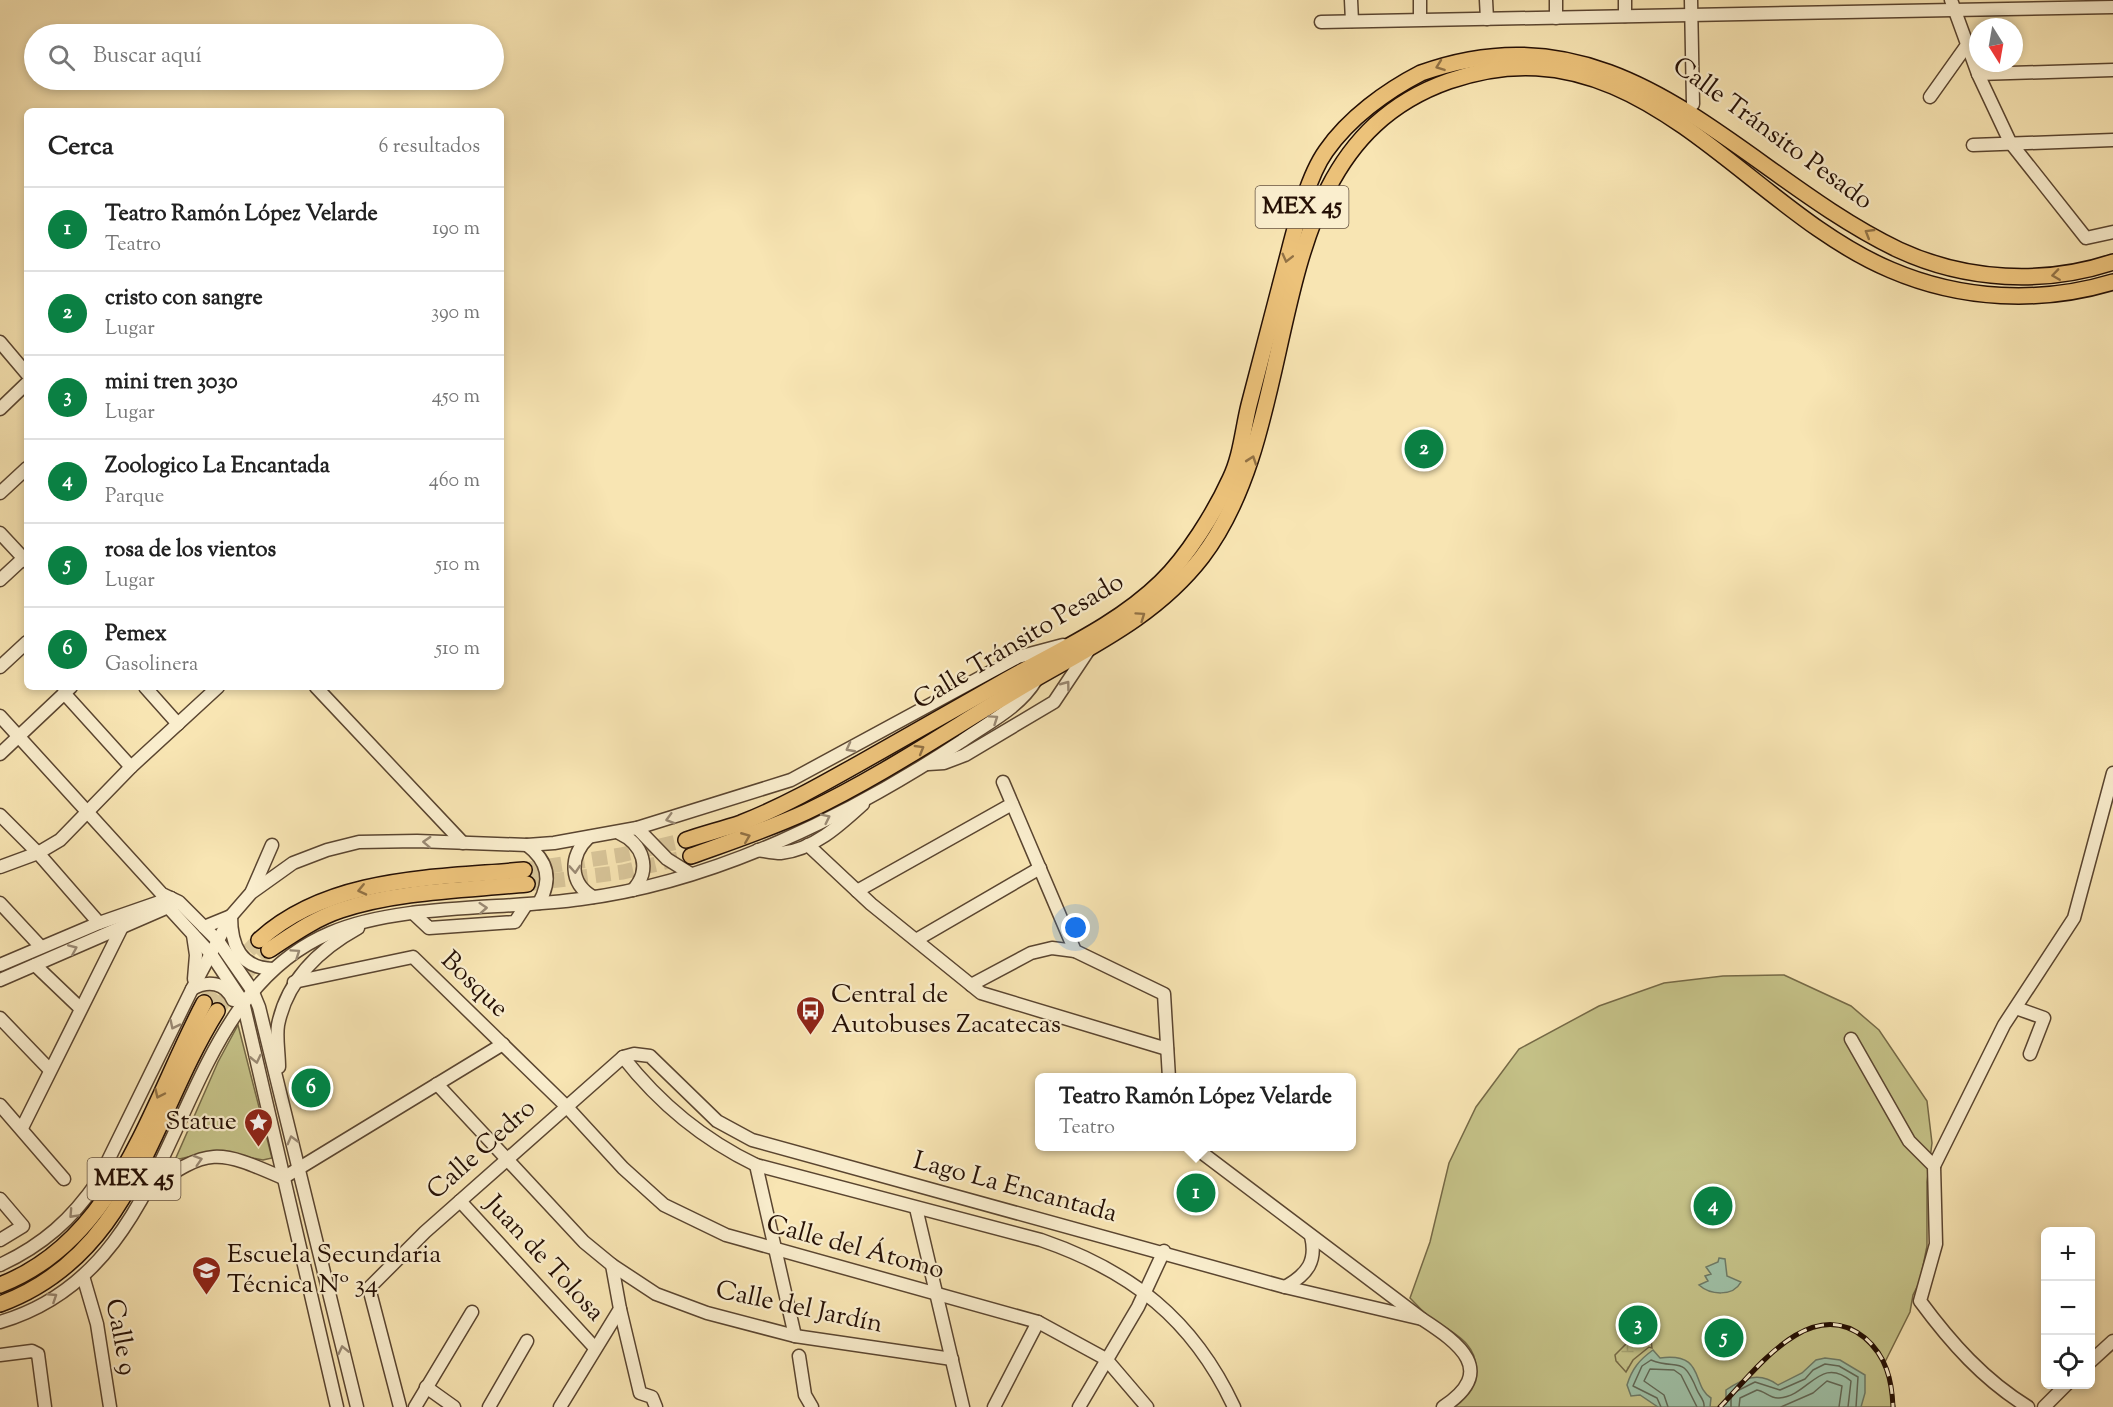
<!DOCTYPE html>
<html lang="es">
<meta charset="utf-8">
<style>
:root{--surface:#fff;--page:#f2f2f2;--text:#222;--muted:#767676;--line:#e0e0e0;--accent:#0b8043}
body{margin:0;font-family:"Sorts Mill Goudy",serif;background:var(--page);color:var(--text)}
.controls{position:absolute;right:18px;bottom:18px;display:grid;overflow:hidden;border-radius:9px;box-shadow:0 3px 9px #0003}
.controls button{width:54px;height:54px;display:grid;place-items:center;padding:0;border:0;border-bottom:2px solid var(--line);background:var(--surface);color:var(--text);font:30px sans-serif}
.compass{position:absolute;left:1969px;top:18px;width:54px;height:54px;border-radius:50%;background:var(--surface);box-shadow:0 3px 9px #0003;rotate:169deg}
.you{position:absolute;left:1076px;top:928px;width:21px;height:21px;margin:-15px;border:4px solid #fff;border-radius:50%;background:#1a73e8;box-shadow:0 0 0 9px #1a73e833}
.badge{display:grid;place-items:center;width:39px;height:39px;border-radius:50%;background:var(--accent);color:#fff;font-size:20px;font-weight:700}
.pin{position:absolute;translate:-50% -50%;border:3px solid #fff;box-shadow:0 2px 6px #0006}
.popup{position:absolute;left:1035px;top:1073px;width:321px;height:78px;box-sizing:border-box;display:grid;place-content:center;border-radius:9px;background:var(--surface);filter:drop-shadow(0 2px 4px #0005);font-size:20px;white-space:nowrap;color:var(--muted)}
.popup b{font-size:22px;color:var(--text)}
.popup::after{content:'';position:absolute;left:50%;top:100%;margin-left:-12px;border:12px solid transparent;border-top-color:var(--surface)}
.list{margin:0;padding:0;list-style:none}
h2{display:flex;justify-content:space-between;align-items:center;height:78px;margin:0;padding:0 24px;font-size:26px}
h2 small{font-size:20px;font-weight:400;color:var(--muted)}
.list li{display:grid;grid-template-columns:39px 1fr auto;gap:18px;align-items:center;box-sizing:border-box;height:84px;padding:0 24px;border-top:2px solid var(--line)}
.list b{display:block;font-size:22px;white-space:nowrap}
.list p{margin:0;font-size:20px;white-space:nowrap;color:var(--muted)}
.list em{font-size:20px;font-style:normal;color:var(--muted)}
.icon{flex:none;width:33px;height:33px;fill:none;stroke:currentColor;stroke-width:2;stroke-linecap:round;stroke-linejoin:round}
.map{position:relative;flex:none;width:2113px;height:1407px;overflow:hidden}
.search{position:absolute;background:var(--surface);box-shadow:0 3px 9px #0003;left:24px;top:24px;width:480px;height:66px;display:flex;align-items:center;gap:15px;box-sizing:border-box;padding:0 21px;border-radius:33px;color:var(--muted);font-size:22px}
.panel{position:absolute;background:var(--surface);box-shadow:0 3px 9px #0003;left:24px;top:108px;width:480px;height:582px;border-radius:9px}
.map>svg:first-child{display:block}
</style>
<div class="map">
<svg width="2113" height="1407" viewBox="0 0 2113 1407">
<defs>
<pattern id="wetland-marsh" width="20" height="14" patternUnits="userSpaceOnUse" patternTransform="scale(1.5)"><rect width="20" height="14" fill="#c5c288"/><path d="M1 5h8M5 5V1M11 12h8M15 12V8" fill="none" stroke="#a9a674"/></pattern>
</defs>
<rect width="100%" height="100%" fill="#f8e5b3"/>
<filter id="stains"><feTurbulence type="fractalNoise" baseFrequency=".00333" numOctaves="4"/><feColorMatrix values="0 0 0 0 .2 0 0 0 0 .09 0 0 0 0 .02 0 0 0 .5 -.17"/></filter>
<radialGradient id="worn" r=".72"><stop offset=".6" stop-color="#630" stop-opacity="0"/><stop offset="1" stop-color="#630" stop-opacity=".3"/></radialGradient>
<g fill="#c5c288" stroke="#756946" stroke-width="1.5">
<path d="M1784,975L1851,1006L1879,1030L1927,1101L1932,1143L1927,1182V1246L1920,1281L1913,1295L1910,1312L1885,1362L1895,1407H1452C1464,1399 1469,1391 1474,1377C1483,1345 1452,1332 1430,1318C1423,1312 1416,1304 1410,1298L1430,1242L1449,1163L1476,1107L1519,1049L1599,1006L1664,983L1723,976Z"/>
<path d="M238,1025L272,1158L263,1160L214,1151L175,1160L218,1062Z"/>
</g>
<path fill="url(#wetland-marsh)" stroke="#756946" stroke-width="1.5" d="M1643,1335L1651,1340L1652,1348L1649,1347L1633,1360L1626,1372L1616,1361L1615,1355L1630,1340Z"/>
<g fill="#9fc0a6" stroke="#6e7a66" stroke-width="1.5">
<circle cx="1714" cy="1205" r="7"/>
<path d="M1719,1258L1725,1259L1727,1276L1741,1282C1733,1297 1710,1295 1699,1285L1708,1281L1705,1276L1711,1274L1706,1267L1718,1262Z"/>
<path d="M1653,1350L1660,1358C1706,1352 1691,1386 1711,1398L1710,1407H1658L1640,1395L1631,1396L1627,1385C1632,1369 1639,1360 1653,1350Z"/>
<path d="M1825,1358L1840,1360L1865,1375V1393L1861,1407H1721L1726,1404V1390C1744,1378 1759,1371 1778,1385L1802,1373L1816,1360Z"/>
</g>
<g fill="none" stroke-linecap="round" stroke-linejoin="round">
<g stroke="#626856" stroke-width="1.5">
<path d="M1661,1407L1657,1398L1633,1386L1642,1366L1651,1360C1678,1371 1682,1353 1697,1390C1700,1397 1705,1400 1704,1407"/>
<path d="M1668,1407L1664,1395L1644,1381L1650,1369L1674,1370L1681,1375L1697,1407"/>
<path d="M1731,1407V1394L1755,1382L1780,1390L1805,1379L1813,1370L1825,1364L1839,1366L1858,1377L1856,1407"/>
<path d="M1739,1407L1740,1398L1757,1390C1765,1391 1770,1399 1779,1398C1809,1396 1820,1355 1851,1381L1848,1407"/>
<path d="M1781,1407L1813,1393L1827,1381L1842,1386L1839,1407"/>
</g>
<g stroke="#d8c599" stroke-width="15" stroke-dasharray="15 8" stroke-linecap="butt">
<path d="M524,870L621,855L686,840"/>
<path d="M527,884L623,872L691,856"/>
<path d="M204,1003L230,970L259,940"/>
<path d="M217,1011L236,983L269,950"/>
</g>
<defs>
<g id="minor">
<path d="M1351,0L1352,21"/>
<path d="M1420,0V19"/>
<path d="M1486,0L1487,19"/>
<path d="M1556,0V18"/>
<path d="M1625,0V16"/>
<path d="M1691,0L1693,104"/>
<path d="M1951,0L1978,74L2010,142L2086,238L2113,232"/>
<path d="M1321,22L2113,7"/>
<path d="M1978,74L2113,70"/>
<path d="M1930,97L1967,45"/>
<path d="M1973,145L2113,140"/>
<path d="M0,342L27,374"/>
<path d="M0,409L27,383"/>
<path d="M0,493L27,468"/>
<path d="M0,533L27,562"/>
<path d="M0,580L27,555"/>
<path d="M0,667L27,642"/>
<path d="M145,687L178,724"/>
<path d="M316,687L463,843"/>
<path d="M64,693L131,767"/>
<path d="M0,716L162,894L179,902L218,941L252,990L259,1007L357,1407"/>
<path d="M0,754L71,687"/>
<path d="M928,764L944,763L965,755L1054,702L1088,651"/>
<path d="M1003,782L1075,951L1164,994L1169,1078"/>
<path d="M0,815L38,853L99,923"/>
<path d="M637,828L667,859L691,874"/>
<path d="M619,833C643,844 652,869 633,890"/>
<path d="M589,837C569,856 569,883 593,897"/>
<path d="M527,845C548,861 552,880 539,903"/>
<path d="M808,845L871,904L981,993L1167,1049"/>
<path d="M758,850C765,851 774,853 781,853C813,850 840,825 863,804"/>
<path d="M0,867L38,853L60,840L131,767L218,687"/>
<path d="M252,891L272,845"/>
<path d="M857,891L1012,804"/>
<path d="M162,894L168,907L211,954L243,1002L337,1407"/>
<path d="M0,903L41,947"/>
<path d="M413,913L429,928L515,922L526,905"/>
<path d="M204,927L231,916C231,946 241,968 273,969"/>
<path d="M193,935L196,955L194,979"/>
<path d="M916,940L1040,868"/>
<path d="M0,965L99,923L171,898"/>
<path d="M35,965L80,1008"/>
<path d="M0,980L175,904"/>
<path d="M294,982L413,957L566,1106L623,1168L664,1205L726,1235L1038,1322L1106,1359L1147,1407"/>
<path d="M971,985L1031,953L1052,948L1075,951"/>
<path d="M192,989C208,980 225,982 233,1000"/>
<path d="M2016,1008L2044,1018L2030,1054"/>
<path d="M0,1018L49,1069"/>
<path d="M1851,1039L1909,1141L1934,1166L1936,1244L1920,1301C1951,1343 1984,1380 2028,1407"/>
<path d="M623,1057C659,1103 704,1140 756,1165L1041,1240C1131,1271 1193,1319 1234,1407"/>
<path d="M279,1067C279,1053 276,1038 278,1025C287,980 320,949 358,928"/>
<path d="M437,1084L584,1242L612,1265L656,1294L707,1313L795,1336L952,1359"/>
<path d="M0,1105L64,1179"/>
<path d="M22,1128L121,929"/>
<path d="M1193,1146L1422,1319C1459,1343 1498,1371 1443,1407"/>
<path d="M756,1165L795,1336"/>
<path d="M1934,1166L2004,1025L2074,918L2113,773"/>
<path d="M149,1189C209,1147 217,1149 283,1178L503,1044"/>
<path d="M0,1199L23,1226L0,1240"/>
<path d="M460,1201L595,1348"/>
<path d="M916,1208L963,1407"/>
<path d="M0,1265C43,1245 72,1219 98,1181L192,989L231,916L251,893L293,863L327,850L359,842L417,841L527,845L554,843L637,828L791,780L1018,657L1063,645"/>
<path d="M83,1276L97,1324L110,1407"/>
<path d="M1285,1287C1308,1274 1317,1261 1311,1236"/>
<path d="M620,1309L640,1393L652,1397L656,1407"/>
<path d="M0,1322C193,1266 162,1004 330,933C400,903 504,910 581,899C715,882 850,815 962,741C989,722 1019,708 1036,680"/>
<path d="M0,1355L32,1351L38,1354L45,1407"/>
<path d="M799,1356L805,1395L812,1407"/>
<path d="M2090,1362L2113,1341"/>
<path d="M426,1387L454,1407"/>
<path d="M400,1407L369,1288L425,1232L623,1057L634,1054L650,1056L717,1121L752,1140L1285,1287L1422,1319"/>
<path d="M415,1407L472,1312"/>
<path d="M489,1407L527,1341"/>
<path d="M560,1407L620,1309L612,1265"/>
<path d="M994,1407L1038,1322"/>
<path d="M1079,1407L1138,1307L1164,1251"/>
<path d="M2044,1407L2067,1384"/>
</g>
<g id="major">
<path d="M686,840C704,834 723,829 741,823C782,807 821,785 860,763C907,736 954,710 1001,683C1055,652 1116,626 1161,582C1187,557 1215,512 1230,479C1241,457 1243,429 1249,405C1261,359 1273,313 1285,267C1294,233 1306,179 1326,151C1349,118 1386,91 1421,73C1625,0 1738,173 1899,250C1966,281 2044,285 2113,262"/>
<path d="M691,856C730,842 769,829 806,812C886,774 959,723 1035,679C1096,644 1158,614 1202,557C1312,412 1250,151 1449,81C1638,15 1741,207 1891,270C1961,300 2040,304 2113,282"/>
<path d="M259,940C329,876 436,878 524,870"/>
<path d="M269,950C292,935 314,919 341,910C397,891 468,890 527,884"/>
<path d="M0,1285C117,1240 150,1105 204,1003"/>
<path d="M0,1304C133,1255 150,1118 217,1011"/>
</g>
</defs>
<use href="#minor" stroke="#5a4530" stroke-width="15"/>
<use href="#major" stroke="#251005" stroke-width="18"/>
<use href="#minor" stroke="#faeece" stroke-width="12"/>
<use href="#major" stroke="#ecc27a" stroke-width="15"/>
<defs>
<path id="rail" d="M1720,1407C1754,1372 1810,1293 1865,1338C1886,1356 1892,1380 1893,1407"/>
</defs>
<use href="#rail" stroke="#251005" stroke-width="5"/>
<use href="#rail" stroke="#faeece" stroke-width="3" stroke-dasharray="9" stroke-linecap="butt"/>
</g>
<defs><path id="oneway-chevron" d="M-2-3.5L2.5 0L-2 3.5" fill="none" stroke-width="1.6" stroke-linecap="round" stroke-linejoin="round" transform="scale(1.5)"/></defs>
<g stroke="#927245">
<use href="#oneway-chevron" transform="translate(1440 66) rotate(160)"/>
<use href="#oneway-chevron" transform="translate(1869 233) rotate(-149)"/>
<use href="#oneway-chevron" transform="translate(1287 258) rotate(104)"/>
<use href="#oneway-chevron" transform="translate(2056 275) rotate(172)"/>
<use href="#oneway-chevron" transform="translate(1252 460) rotate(-71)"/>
<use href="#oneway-chevron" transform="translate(1141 616) rotate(-35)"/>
<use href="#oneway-chevron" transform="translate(920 749) rotate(-30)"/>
<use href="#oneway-chevron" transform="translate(746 837) rotate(-22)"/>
<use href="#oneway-chevron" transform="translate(362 890) rotate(167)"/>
<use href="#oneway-chevron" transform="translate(159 1094) rotate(115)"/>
</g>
<g stroke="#9a8a74">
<use href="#oneway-chevron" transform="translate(1066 685) rotate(-53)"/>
<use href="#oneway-chevron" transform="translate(994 719) rotate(-34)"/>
<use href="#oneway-chevron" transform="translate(850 748) rotate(152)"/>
<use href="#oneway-chevron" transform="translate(826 818) rotate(-26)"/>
<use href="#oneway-chevron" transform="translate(670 819) rotate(164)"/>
<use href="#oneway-chevron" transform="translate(427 842) rotate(-177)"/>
<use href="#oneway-chevron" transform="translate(575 869) rotate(86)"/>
<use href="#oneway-chevron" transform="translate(483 908) rotate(-4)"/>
<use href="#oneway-chevron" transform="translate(73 949) rotate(-23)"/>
<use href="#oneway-chevron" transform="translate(296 953) rotate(-34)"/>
<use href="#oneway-chevron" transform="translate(174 1025) rotate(116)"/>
<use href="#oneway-chevron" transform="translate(256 1059) rotate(77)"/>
<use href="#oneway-chevron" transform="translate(292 1140) rotate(-105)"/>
<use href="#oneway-chevron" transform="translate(198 1160) rotate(-17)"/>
<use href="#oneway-chevron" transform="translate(73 1214) rotate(133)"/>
<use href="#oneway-chevron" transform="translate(53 1297) rotate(-33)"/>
<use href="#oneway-chevron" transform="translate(343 1350) rotate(-103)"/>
</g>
<defs>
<symbol id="bus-pin" viewBox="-11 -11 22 30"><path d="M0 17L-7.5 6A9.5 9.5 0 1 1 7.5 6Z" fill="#8f2418" stroke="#faeece"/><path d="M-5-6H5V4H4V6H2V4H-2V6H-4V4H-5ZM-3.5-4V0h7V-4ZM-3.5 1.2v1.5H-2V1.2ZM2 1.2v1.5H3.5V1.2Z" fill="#fff"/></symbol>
<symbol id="sight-pin" viewBox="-11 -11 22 30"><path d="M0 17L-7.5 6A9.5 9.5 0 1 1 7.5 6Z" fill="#8f2418" stroke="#faeece"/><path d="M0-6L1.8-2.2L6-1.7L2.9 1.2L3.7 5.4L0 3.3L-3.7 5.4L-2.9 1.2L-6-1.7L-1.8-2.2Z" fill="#fff"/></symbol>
<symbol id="school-pin" viewBox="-11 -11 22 30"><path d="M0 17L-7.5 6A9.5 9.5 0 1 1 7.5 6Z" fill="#8f2418" stroke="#faeece"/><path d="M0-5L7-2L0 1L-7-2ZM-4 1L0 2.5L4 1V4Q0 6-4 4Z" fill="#fff"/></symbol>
</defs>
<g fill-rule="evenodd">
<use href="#bus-pin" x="794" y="994" width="33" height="45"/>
<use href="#sight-pin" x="242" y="1106" width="33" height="45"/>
<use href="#school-pin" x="190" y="1254" width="33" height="45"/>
</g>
<g text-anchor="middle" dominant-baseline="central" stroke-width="4.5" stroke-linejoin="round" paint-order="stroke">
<g fill="#faeece" stroke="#655341" stroke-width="1.5">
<rect x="1255.5" y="186" width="93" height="42" rx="4.5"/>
<rect x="87.5" y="1158" width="93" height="42" rx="4.5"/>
</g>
<g font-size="24" font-weight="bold" fill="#251005">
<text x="1302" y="207">MEX 45</text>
<text x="134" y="1179">MEX 45</text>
</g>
<g font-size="26" fill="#251005" stroke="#faeece">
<text transform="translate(1772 134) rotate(36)">Calle Tránsito Pesado</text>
<text transform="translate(1019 642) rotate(-31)">Calle Tránsito Pesado</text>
<text transform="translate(474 985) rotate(44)">Bosque</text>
<text transform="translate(482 1150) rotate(-42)">Calle Cedro</text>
<text transform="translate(1015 1188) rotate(15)">Lago La Encantada</text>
<text transform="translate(855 1248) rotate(15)">Calle del Átomo</text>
<text transform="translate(544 1259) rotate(47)">Juan de Tolosa</text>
<text transform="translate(799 1308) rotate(12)">Calle del Jardín</text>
<text transform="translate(120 1337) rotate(79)">Calle 9</text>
</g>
<g font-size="26" fill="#251005" stroke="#faeece" text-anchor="start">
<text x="831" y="995">Central de<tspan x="831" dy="30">Autobuses Zacatecas</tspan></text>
<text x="237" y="1122" text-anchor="end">Statue</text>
<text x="227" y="1255">Escuela Secundaria<tspan x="227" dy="30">Técnica Nº 34</tspan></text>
</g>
</g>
<rect width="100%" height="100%" filter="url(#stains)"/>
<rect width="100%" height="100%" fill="url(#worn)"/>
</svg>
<div class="controls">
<button>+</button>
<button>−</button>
<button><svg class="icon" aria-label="locate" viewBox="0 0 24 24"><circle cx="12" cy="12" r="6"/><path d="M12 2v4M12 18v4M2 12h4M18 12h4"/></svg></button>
</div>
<svg class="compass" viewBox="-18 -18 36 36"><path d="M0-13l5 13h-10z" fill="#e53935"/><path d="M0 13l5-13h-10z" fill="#767676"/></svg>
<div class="you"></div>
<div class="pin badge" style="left:1196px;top:1193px">1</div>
<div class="popup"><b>Teatro Ramón López Velarde</b>Teatro</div>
<div class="pin badge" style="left:1424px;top:449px">2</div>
<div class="pin badge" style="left:1638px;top:1325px">3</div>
<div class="pin badge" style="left:1713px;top:1206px">4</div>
<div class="pin badge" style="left:1724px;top:1338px">5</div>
<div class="pin badge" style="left:311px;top:1088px">6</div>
<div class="search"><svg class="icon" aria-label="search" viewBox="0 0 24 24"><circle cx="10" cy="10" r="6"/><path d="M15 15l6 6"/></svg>Buscar aquí</div>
<section class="panel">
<h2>Cerca<small>6 resultados</small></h2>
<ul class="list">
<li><span class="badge">1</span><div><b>Teatro Ramón López Velarde</b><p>Teatro</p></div><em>190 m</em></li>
<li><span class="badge">2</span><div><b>cristo con sangre</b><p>Lugar</p></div><em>390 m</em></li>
<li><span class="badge">3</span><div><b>mini tren 3030</b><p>Lugar</p></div><em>450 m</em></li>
<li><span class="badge">4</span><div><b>Zoologico La Encantada</b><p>Parque</p></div><em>460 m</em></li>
<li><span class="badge">5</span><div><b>rosa de los vientos</b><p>Lugar</p></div><em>510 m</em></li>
<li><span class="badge">6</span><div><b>Pemex</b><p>Gasolinera</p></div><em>510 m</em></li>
</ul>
</section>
</div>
